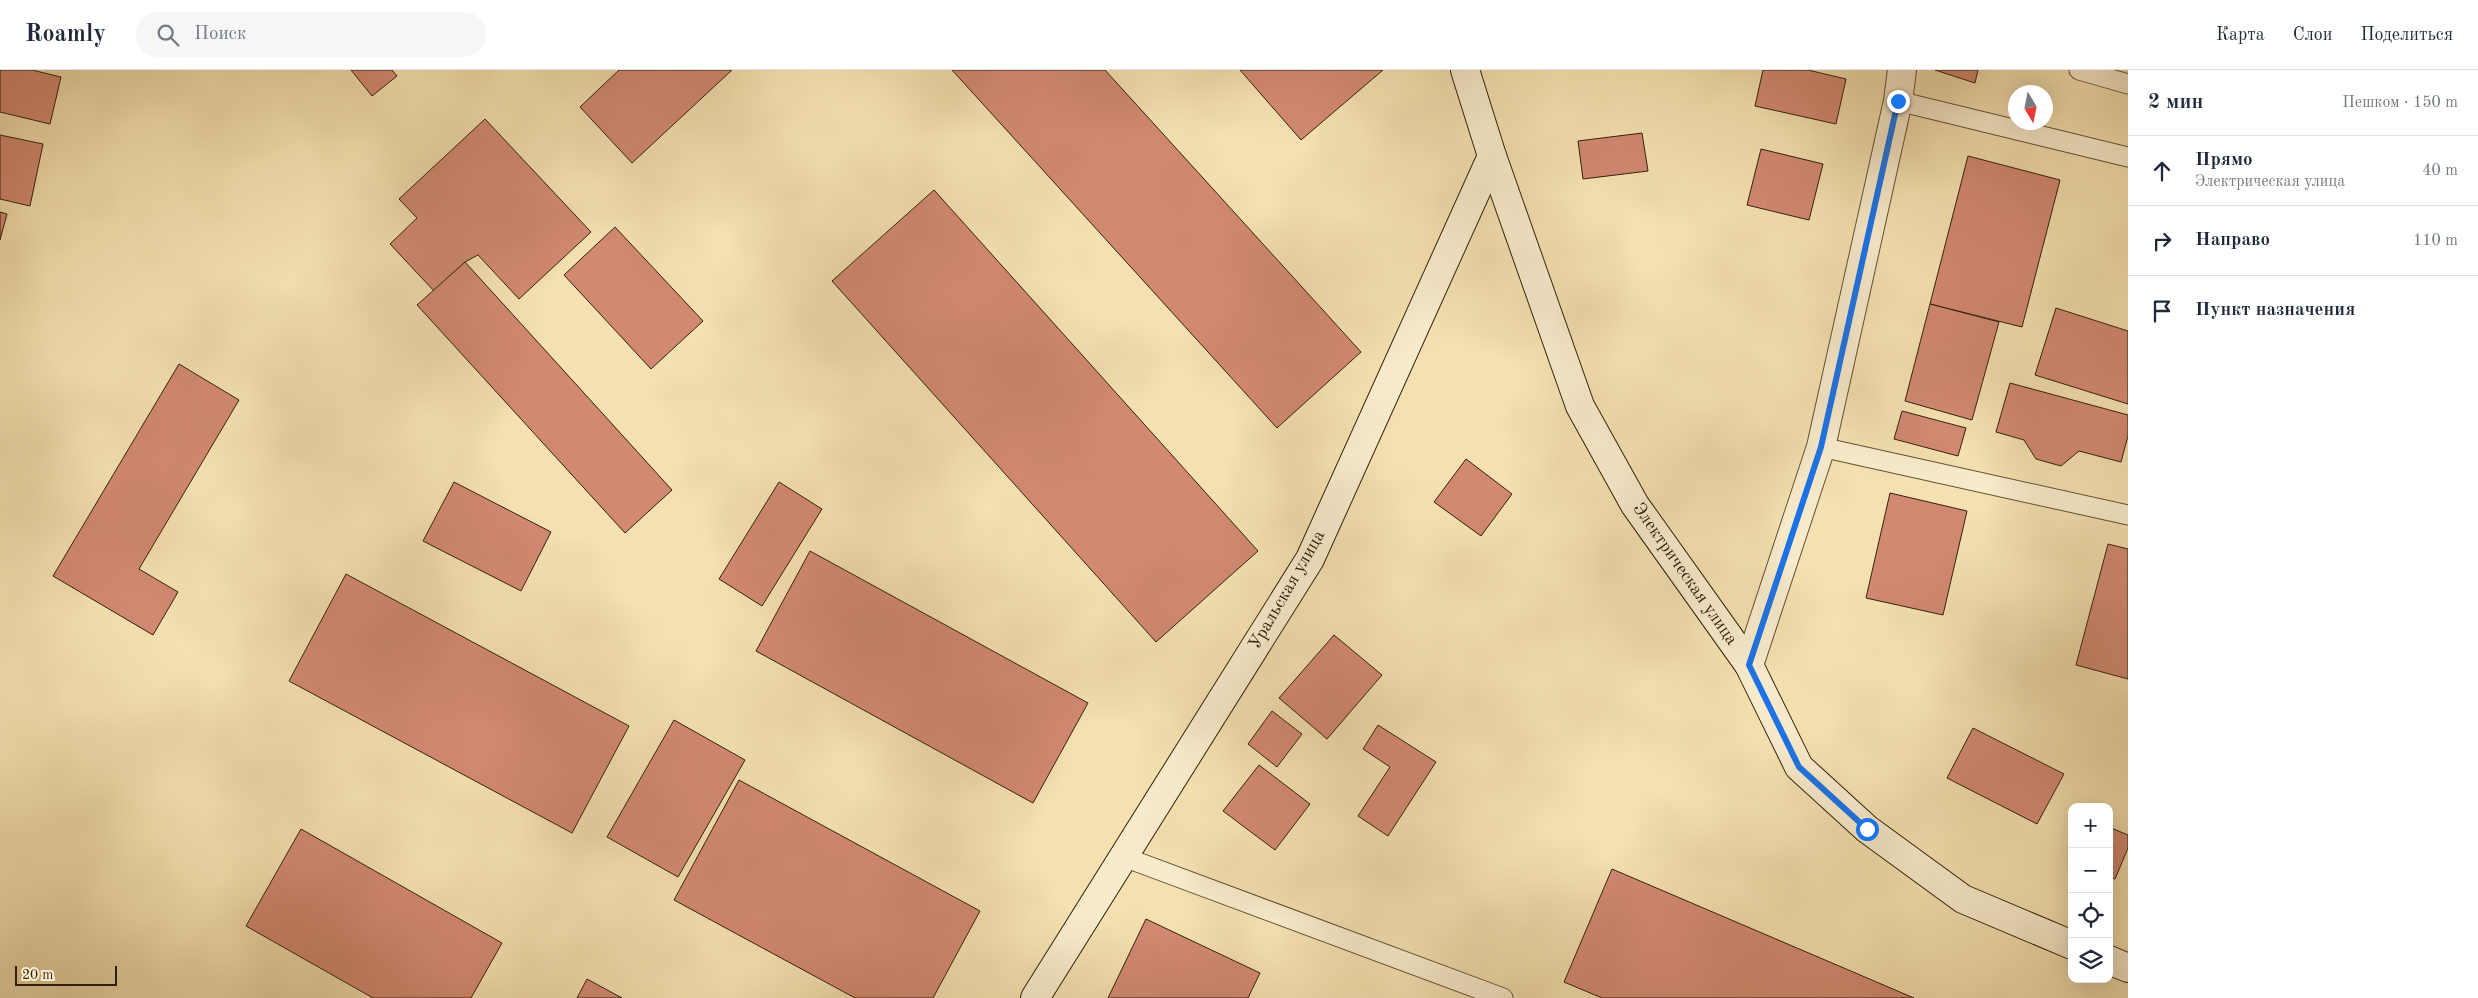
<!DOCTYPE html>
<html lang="ru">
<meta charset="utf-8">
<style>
:root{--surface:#fff;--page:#f6f6f7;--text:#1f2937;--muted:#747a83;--line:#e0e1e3}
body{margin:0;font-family:"Old Standard TT",serif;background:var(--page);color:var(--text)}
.controls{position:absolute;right:15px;bottom:15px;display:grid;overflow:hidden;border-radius:10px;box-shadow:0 5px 20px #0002}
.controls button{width:45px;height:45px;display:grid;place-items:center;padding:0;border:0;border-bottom:1px solid var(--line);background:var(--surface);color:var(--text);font:25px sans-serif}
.compass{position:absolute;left:2008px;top:15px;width:45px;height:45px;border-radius:50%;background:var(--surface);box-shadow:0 5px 20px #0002;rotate:170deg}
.scale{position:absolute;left:15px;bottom:12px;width:102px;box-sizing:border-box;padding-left:5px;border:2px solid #31210b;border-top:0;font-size:14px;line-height:18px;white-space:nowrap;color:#31210b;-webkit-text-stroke:4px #f8ebcc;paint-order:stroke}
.stop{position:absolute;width:15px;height:15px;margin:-11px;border:4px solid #1a73e8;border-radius:50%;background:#fff}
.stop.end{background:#1a73e8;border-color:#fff;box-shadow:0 1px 5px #0008}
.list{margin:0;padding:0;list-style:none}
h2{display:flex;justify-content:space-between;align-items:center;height:65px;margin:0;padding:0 20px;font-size:21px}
h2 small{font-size:16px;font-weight:400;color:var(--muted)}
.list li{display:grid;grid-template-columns:32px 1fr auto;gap:15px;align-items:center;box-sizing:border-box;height:70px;padding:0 20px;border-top:1px solid var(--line)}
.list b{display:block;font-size:19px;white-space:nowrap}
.list p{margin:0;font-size:16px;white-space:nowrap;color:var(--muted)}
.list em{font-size:16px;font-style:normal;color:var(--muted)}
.icon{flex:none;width:28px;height:28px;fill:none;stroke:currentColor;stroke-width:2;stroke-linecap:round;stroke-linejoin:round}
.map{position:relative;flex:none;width:2128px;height:928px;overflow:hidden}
header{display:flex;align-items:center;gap:30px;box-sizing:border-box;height:70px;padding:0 25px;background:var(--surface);border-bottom:1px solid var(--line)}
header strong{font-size:24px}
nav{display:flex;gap:28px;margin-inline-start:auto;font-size:18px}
.search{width:350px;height:45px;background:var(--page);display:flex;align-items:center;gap:12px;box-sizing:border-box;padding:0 18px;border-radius:28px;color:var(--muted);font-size:19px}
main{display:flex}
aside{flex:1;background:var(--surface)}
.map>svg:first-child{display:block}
</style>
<header>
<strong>Roamly</strong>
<div class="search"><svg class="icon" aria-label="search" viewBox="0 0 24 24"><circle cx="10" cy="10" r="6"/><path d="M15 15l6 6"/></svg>Поиск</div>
<nav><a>Карта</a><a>Слои</a><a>Поделиться</a></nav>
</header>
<main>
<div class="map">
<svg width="2128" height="928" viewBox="0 0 2128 928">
<rect width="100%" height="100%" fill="#f4e0b0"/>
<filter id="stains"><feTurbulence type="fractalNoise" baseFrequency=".004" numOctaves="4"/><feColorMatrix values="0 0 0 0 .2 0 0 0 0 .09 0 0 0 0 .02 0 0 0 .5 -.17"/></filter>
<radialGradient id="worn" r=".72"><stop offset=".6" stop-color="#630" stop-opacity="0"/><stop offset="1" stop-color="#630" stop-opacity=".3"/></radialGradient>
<g fill="#d28972" stroke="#31210b">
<path d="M0,0H32L61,7L50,54L0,42Z"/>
<path d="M351,0H392L397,6L372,26Z"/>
<path d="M619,0H732L632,93L580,37Z"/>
<path d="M952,0H1105L1361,282L1277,358Z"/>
<path d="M1240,0H1383L1301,70Z"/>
<path d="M1763,0H1808L1846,9L1836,54L1755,36Z"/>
<path d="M1935,0H1978L1975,13Z"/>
<path d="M485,49L591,162L519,229L478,185L465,192L434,221L390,174L417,148L399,129Z"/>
<path d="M1642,63L1648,101L1583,109L1578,71Z"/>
<path d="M0,65L43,74L30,136L0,129Z"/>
<path d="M1761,79L1823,94L1809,150L1747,135Z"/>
<path d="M1968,86L2060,110L2022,257L1930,234Z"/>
<path d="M934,120L1258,481L1156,572L832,211Z"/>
<path d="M0,142L7,144L0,170Z"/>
<path d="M615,157L703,251L651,299L564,205Z"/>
<path d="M465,192L672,420L625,463L417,235Z"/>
<path d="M1930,234L1999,252L1972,350L1905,331Z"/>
<path d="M2056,238L2128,261V334L2035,305Z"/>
<path d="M179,294L239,330L139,499L178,522L153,565L53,506Z"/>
<path d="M2010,313L2128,345V366L2121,392L2079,381L2061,396L2036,389L2024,370L1996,362Z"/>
<path d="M1902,341L1966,358L1958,386L1894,369Z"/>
<path d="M1466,389L1512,424L1481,466L1434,432Z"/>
<path d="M454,412L551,462L521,521L423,471Z"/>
<path d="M779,412L822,439L762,536L719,509Z"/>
<path d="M1890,423L1967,441L1943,545L1866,528Z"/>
<path d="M2108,474L2128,479V609L2076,595Z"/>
<path d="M810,481L1088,633L1033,733L756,581Z"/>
<path d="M346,504L629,656L572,763L289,611Z"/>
<path d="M1334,565L1382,605L1327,669L1279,628Z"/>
<path d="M1272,641L1302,664L1277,697L1248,674Z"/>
<path d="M674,650L745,690L678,807L607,767Z"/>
<path d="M1378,655L1436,692L1388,766L1358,746L1390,697L1363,679Z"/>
<path d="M1973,658L2064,704L2037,754L1947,708Z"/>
<path d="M1259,695L1310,734L1275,780L1223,741Z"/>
<path d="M739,710L980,841L933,928H855L674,830Z"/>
<path d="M2109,757L2128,765V778L2115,809L2109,806Z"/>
<path d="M301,759L502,873L471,928H373L246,856Z"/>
<path d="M1612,799L1914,928H1602L1564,912Z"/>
<path d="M1146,849L1260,903L1248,928H1108Z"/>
<path d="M587,909L622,928H577Z"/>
</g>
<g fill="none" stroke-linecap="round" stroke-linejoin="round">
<defs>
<g id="lane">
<path d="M2079,0L2128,14"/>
<path d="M1898,31L2128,87"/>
<path d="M1821,377L2128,445"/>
<path d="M1124,787L1503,928"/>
</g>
<path id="street" d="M1749,595L1821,377L1898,31L1902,0"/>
<g id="secondary">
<path d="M1465,0L1492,86L1580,336L1635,435L1749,595L1799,697L1867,759L1963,829L2072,875"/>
<path d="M2109,890L2128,898"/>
<path d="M1035,928L1310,489L1492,86"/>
</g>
</defs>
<use href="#lane" stroke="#625134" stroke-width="21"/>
<use href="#street" stroke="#625134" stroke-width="30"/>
<use href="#secondary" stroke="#31210b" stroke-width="30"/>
<use href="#lane" stroke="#f8ebcc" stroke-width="19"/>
<use href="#street" stroke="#f8ebcc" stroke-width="28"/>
<use href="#secondary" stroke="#f8ebcc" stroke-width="28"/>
</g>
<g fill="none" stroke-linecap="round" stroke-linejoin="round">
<path stroke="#1a73e8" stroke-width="6" d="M1867,759L1799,697L1749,595L1821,377L1898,31"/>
</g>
<g text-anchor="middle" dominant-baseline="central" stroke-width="5" stroke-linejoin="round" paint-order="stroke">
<g font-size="18" fill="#31210b" stroke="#f8ebcc">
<text transform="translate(1685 504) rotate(55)">Электрическая улица</text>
<text transform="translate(1287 520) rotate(-60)">Уральская улица</text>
</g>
</g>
<rect width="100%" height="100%" filter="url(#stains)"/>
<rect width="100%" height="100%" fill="url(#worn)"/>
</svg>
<div class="controls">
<button>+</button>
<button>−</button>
<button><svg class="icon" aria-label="locate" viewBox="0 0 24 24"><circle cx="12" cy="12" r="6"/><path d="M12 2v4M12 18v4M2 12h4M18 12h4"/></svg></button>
<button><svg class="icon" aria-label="layers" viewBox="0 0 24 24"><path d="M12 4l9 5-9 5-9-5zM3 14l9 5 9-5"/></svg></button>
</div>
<svg class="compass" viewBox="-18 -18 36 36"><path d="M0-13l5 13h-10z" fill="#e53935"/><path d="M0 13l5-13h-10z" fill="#747a83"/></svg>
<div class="scale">20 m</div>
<div class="stop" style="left:1867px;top:759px"></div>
<div class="stop end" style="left:1898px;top:31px"></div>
</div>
<aside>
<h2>2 мин<small>Пешком · 150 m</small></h2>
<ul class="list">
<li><svg class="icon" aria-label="ahead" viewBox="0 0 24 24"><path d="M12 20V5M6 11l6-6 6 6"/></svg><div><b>Прямо</b><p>Электрическая улица</p></div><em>40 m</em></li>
<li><svg class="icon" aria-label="right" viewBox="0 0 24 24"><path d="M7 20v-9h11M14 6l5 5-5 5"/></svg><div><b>Направо</b></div><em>110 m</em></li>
<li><svg class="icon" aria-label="arrive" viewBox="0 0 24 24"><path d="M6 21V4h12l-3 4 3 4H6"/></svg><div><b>Пункт назначения</b></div></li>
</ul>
</aside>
</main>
